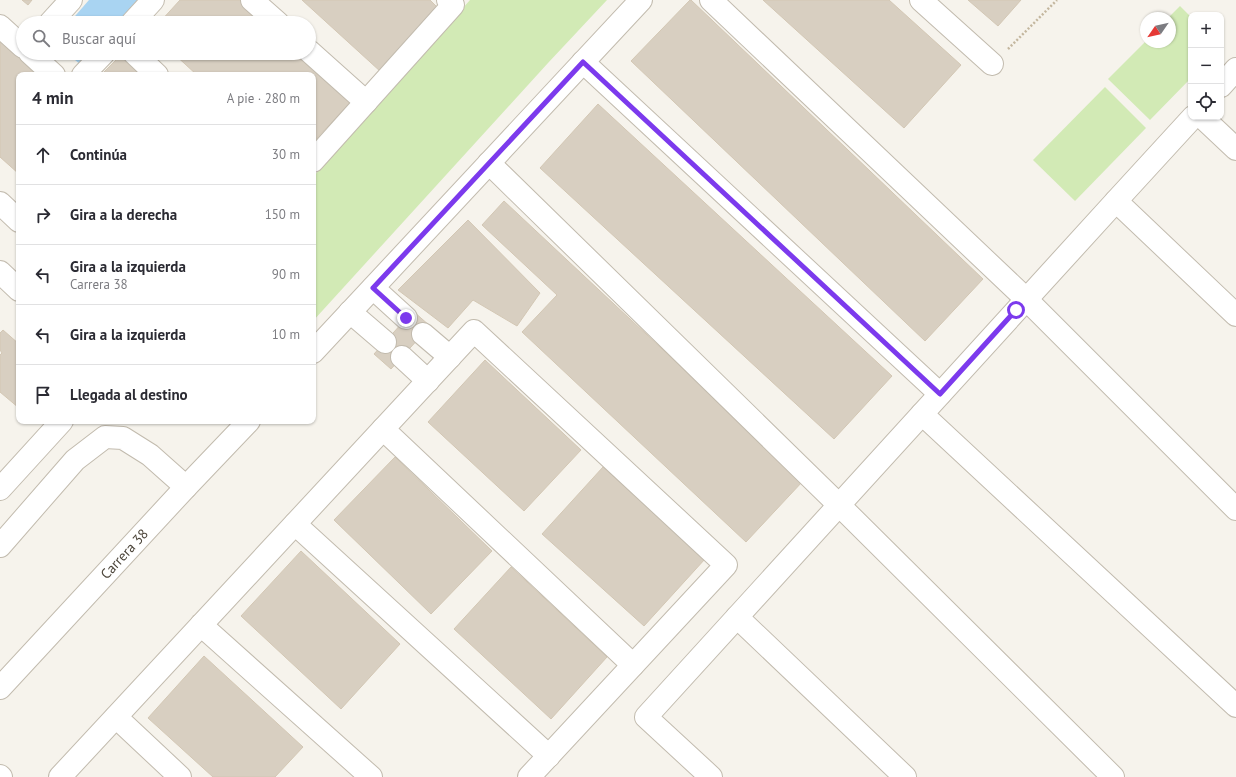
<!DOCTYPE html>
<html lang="es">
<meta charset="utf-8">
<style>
:root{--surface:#fff;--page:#f7f7f7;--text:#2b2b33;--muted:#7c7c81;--line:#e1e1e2}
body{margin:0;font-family:"PT Sans",sans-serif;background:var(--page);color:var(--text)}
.controls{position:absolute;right:12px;top:12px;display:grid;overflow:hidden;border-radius:8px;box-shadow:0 1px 3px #0004}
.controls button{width:36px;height:36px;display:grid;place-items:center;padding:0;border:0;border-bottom:1px solid var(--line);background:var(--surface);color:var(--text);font:20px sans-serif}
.compass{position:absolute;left:1140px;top:12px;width:36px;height:36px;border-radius:50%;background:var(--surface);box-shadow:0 1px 3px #0004;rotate:236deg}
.stop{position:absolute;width:12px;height:12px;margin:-9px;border:3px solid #7c3aed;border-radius:50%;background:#fff}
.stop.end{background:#7c3aed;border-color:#fff;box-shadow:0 1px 4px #0008}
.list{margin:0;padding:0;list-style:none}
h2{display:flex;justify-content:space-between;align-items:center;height:52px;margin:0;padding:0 16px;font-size:17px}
h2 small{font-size:13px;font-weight:400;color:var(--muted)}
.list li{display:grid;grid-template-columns:26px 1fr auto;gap:12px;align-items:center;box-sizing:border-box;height:60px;padding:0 16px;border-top:1px solid var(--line)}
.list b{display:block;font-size:15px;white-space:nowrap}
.list p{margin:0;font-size:13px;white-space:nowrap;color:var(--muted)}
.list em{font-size:13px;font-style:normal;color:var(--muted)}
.icon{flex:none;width:22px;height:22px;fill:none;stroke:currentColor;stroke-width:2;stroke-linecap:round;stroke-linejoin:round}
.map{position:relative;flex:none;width:1236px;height:777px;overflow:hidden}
.search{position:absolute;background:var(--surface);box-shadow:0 1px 3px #0004;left:16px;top:16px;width:300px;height:44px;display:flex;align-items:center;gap:10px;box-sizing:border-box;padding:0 14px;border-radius:22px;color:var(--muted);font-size:15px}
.panel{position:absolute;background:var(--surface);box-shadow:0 1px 3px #0004;left:16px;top:72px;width:300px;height:352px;border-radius:8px}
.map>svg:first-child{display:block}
</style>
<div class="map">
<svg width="1236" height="777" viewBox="0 0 1236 777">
<rect width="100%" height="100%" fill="#f6f3ec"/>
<g fill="#d2eab5">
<path d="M470,0H607L548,63L313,321V177Z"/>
<path d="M1180,6L1191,17V78L1150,120L1108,79L1146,41V42H1170V18H1168Z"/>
<path d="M1105,87L1146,128L1075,201L1033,160Z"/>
</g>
<g fill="#a9d4f2">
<path d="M89,0H140L120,23H69Z"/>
<path d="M67,53H93L82,66Z"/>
</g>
<g fill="#d8cfc1" stroke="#d3c7b4">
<path d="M22,0H32L28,5Z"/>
<path d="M180,0H245L271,23H159Z"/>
<path d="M302,0H430L438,8L381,72Z"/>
<path d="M690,0H691L983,279L925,341L631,61Z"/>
<path d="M763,0H889L961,65L904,128Z"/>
<path d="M968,0H1021L998,26Z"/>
<path d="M0,38L40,75H19V174L0,157Z"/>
<path d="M123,53L144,75H101Z"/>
<path d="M173,53H304L355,98L313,142V75H197Z"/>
<path d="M598,104L892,376L834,439L540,168Z"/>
<path d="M504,201L803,481L746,542L522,332L557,295L482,225Z"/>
<path d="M468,220L540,293L517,326L473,300L448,328L398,290Z"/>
<path d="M413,311L430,326L391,369L374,354Z"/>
<path d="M3,330L19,344V408L0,392V355L2,353L0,350V333Z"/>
<path d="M485,360L581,450L524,511L428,422Z"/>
<path d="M395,457L492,551L431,614L334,520Z"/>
<path d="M603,467L705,559L644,626L542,534Z"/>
<path d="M301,551L400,644L341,709L241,616Z"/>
<path d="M511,567L607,657L551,719L454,629Z"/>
<path d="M204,656L303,747L275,777H213L148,718Z"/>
</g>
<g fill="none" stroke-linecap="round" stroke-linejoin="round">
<defs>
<g id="minor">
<path d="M252,0L278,23"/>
<path d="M711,0L1026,299L1236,509"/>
<path d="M921,0L992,64"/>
<path d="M50,23L71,0"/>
<path d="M132,23L153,0"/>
<path d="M0,26L23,47"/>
<path d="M309,51L366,102"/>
<path d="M30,53L54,75"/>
<path d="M134,53L157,75"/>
<path d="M583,62L940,394"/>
<path d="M83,75L104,53"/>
<path d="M1221,86L1236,69"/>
<path d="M1202,117L1236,149"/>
<path d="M313,161L453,5L448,0"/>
<path d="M489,163L839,505L1113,777"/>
<path d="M1116,201L1236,315"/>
<path d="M0,203L19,221"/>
<path d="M0,272L19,290"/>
<path d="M373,288L406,318"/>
<path d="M350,312L385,342"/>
<path d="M423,334L450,357"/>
<path d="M313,352L641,0"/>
<path d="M402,357L428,381"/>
<path d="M922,414L1236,706"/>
<path d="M383,429L633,665"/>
<path d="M0,489L62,421"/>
<path d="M295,524L549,756"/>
<path d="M0,546L75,460L105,437L123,438L150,455L186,487"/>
<path d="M737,617L905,777"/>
<path d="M201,625L371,777"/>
<path id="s1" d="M0,688L186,487L249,421"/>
<path d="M116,717L180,777"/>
<path d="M0,776L1,777"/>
<path d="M60,777L474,331L726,565L529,777"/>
<path d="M711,777L646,717L1116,201L1193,117"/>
</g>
</defs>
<use href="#minor" stroke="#c2bbae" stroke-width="24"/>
<path stroke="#c4b79f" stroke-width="2.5" stroke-dasharray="2 2" stroke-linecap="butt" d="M1008,49L1057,0"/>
<use href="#minor" stroke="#fff" stroke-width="22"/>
</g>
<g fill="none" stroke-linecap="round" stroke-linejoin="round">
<path stroke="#7c3aed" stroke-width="5" d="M406,318L373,288L583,62L940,394L1016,310"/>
</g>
<g text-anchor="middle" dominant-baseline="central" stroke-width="3" stroke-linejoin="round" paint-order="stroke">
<g font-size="14" fill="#4b4439" stroke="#fff">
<text stroke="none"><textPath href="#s1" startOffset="183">Carrera 38</textPath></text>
</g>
</g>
</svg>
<div class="controls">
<button>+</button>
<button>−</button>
<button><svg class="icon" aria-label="locate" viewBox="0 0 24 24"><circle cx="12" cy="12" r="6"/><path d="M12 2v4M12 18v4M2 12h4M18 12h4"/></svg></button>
</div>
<svg class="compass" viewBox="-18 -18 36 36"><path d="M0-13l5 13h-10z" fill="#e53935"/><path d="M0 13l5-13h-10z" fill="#7c7c81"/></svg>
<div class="stop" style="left:1016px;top:310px"></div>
<div class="stop end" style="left:406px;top:318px"></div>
<div class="search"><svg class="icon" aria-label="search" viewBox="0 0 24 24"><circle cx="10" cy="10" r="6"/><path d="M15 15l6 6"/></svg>Buscar aquí</div>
<section class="panel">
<h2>4 min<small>A pie · 280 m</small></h2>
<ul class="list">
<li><svg class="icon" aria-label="ahead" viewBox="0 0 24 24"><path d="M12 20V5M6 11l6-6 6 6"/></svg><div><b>Continúa</b></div><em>30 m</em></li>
<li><svg class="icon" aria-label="right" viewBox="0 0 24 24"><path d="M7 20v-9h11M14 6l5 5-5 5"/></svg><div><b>Gira a la derecha</b></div><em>150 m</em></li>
<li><svg class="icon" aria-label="left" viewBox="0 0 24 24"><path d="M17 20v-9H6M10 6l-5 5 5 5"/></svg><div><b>Gira a la izquierda</b><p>Carrera 38</p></div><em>90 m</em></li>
<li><svg class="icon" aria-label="left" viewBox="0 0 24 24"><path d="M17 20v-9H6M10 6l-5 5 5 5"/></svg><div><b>Gira a la izquierda</b></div><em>10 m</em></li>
<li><svg class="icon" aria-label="arrive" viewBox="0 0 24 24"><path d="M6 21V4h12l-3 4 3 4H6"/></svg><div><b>Llegada al destino</b></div></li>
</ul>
</section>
</div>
